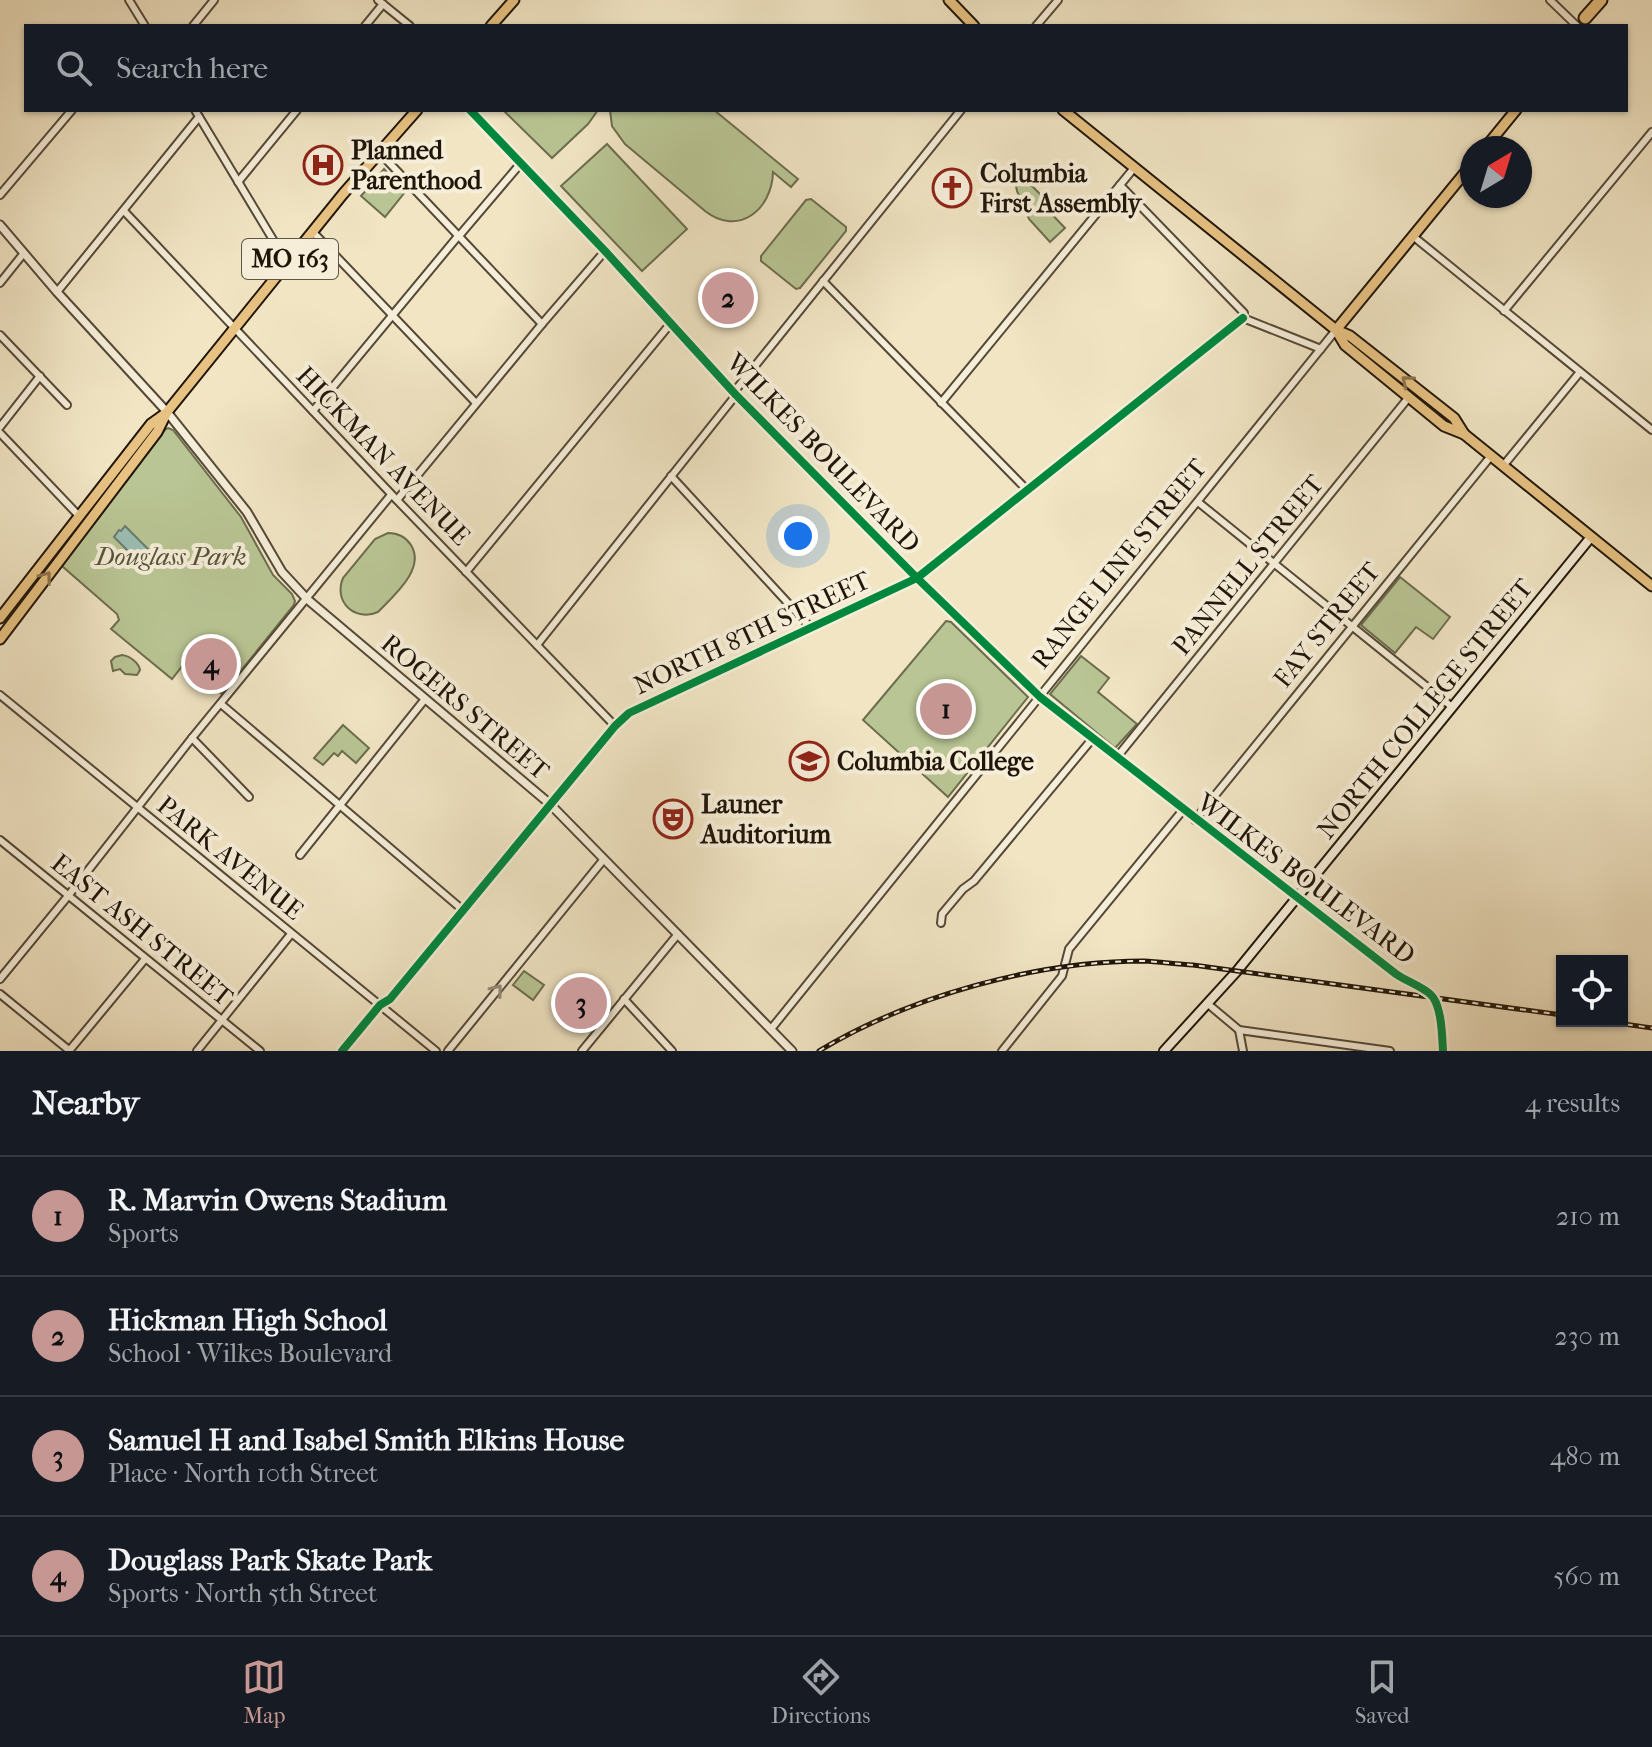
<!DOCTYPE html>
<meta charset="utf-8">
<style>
:root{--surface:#171b24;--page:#20242c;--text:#f1f3f6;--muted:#9ea1a6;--line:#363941;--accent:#c59692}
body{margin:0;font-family:"IM FELL French Canon",serif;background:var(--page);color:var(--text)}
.controls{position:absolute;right:24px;bottom:24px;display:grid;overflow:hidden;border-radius:0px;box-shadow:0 2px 6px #0004}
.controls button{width:72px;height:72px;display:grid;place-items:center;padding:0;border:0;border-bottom:2px solid var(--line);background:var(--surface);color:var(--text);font:40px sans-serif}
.compass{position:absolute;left:1460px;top:136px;width:72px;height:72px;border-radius:50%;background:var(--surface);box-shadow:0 2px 6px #0004;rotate:38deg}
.you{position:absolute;left:798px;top:536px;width:28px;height:28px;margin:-20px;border:6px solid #fff;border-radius:50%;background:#1a73e8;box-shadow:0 0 0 12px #1a73e833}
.badge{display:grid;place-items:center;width:52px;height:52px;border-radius:50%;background:var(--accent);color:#111;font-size:26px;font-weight:700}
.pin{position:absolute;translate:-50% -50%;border:4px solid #fff;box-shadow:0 2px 8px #0006}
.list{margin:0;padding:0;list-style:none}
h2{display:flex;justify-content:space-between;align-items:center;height:104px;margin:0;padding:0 32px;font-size:34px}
h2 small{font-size:26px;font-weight:400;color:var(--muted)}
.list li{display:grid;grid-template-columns:52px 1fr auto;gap:24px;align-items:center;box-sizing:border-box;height:120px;padding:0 32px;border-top:2px solid var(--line)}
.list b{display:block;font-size:30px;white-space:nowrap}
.list p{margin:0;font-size:26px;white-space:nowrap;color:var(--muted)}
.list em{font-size:26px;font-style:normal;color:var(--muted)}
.icon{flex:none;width:44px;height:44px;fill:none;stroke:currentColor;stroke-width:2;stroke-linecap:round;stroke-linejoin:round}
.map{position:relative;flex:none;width:1652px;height:1051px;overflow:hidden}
.search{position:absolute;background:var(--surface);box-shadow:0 2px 6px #0004;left:24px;right:24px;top:24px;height:88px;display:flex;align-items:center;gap:20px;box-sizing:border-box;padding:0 28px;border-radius:0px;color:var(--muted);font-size:30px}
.sheet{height:584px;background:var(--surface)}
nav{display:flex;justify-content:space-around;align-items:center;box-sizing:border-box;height:112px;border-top:2px solid var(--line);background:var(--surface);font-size:22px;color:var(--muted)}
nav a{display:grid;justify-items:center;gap:4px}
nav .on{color:var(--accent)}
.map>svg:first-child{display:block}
</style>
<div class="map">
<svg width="1652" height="1051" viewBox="0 0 1652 1051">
<rect width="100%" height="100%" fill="#f1e5c4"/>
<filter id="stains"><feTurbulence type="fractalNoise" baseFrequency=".0025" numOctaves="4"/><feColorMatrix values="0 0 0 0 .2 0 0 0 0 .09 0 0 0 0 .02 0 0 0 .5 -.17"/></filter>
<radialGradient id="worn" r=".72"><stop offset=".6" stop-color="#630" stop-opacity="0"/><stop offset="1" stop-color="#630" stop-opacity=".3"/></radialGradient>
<g fill="#b9c594" stroke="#6c6d4e" stroke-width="2">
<path d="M503,110H598L588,124L552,158Z"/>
<path d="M610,110H714L798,179L791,187L773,172C772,210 738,237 705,211L625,144L612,126Z"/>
<path d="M607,144L687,229L642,271L561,186Z"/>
<path d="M384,169L405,192L385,217L361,196Z"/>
<path d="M1026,180L1048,202L1044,206L1065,228L1050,242L1029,219L1017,191L1016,186Z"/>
<path d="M811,199L846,227V231L800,288L796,289L761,261V256L806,200Z"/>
<path d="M168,428L173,430L241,517L273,575L292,594L295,601L294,605L222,694L184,664L172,679L111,629L119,620L117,614L62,566L165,430Z"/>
<path d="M388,533C398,533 405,536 411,545C426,569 393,596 378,612C355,622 333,602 343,578L375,539Z"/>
<path d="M1400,577L1450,617L1433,639L1416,627L1395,653L1361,625Z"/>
<path d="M946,621L951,622L1028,697L948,797L863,720Z"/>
<path d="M122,655C130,656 139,663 140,670L137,675L125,674L120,669L113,671L111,661L115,657Z"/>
<path d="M1081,656L1109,678L1098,692L1137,724L1115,748L1050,694Z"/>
<path d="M343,725L369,748L356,763L342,751L338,756L334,753L323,765L314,758Z"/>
<path d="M524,971L544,985L533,1000L513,985Z"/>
</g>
<path fill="#9bbfb4" stroke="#697b70" stroke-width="2" d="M125,526L150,551L139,562L114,537L119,530L121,531Z"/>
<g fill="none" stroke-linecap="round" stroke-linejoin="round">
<defs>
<g id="minor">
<path d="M129,0L145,26"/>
<path d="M378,0L410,26"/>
<path d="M1550,0L1577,26"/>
<path d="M193,26L214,0"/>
<path d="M365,26L383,4"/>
<path d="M1036,26L1058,0"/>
<path d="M195,110L287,263"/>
<path d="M470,110L605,251L736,395L917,578L1040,697L1396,974C1406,981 1421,986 1430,994C1442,1004 1442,1036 1443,1051"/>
<path d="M379,152L542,324"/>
<path d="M238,182L297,110"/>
<path d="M1120,185L1244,313L1243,318L1321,349"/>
<path d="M0,195L72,110"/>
<path d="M124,211L394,497L615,726"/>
<path d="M312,231L476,403"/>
<path d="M459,236L521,163"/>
<path d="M1414,237L1652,430"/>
<path d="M823,281L1028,491"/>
<path d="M0,283L24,253"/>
<path d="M57,292L199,117"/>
<path d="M1504,311L1652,132"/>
<path d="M0,335L67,405"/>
<path d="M734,392L961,110"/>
<path d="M941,403L1134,168"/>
<path d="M313,411L459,235"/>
<path d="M0,427L40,376"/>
<path d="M0,433L80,517"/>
<path d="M1503,466L1580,372"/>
<path d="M671,476L810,627"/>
<path d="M397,500L542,324L605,251"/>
<path d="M1198,502L1452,707"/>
<path d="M466,572L671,323"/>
<path d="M537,645L736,395"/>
<path d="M0,695L436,1051"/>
<path d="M221,704L464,911"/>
<path d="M192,738L249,797"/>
<path d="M1117,757L1409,397"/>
<path d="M1195,820L1491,456"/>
<path d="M0,840L260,1051"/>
<path d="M300,855L425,699"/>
<path d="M941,923L942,914L963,889L974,881L1093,738"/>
<path d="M0,979L68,896L192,738L391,495"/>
<path d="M0,994L70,1051"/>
<path d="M624,999L672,1051"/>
<path d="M1208,1004L1239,1030L1390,1051"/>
<path d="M771,1029L1336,330"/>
<path d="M1239,1030L1243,1051"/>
<path d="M69,1051L145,959"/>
<path d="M197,1051L291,934"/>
<path d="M342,1051L380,1005L390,999L592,754L615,726L629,713L917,578L1243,318"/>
<path d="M448,1051L604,859"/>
<path d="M582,1051L678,934"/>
<path d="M1002,1051L1062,976L1069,949L1183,810"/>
</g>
<path id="tertiary" d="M0,225L57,292L167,412L247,512L282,572L307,599L550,804L792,1051"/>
<path id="secondary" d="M1164,1051L1237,971L1591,537"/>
<g id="primary">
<path d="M949,0L974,26"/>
<path d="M491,26L514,0"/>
<path d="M1063,110L1336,330L1350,336L1454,418L1464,434"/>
<path d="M1485,148L1516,110"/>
<path d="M1336,330L1345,345L1444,426L1464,434L1652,586"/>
<path d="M1336,330L1472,164"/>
<path d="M0,618L151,424L165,414"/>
<path d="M0,639L157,432L167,412L343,194L417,110"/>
</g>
<path id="motorway" d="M1585,18L1601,0"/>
</defs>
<use href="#minor" stroke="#544938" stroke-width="10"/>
<use href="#tertiary" stroke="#544938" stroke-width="11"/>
<use href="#secondary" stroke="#1f1509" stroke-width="12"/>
<use href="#primary" stroke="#1f1509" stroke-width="13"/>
<use href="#motorway" stroke="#1f1509" stroke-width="15"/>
<use href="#minor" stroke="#f6eed9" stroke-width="6"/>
<use href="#tertiary" stroke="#f6eed9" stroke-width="7"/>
<use href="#secondary" stroke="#f6eed9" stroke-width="8"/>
<use href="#primary" stroke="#e8c282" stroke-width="9"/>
<use href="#motorway" stroke="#e8c282" stroke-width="11"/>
<defs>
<g id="rail">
<path d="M1603,1021L1652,1028"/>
<path d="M819,1051C910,996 1037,961 1144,961C1160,962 1177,964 1193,965L1562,1015"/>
</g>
</defs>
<use href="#rail" stroke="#1f1509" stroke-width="5"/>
<use href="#rail" stroke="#f6eed9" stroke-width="2" stroke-dasharray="6" stroke-linecap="butt"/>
<defs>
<g id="cycleway">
<path d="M470,110L605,251L736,395L917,578L1040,697L1396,974C1406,981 1421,986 1430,994C1442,1004 1442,1036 1443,1051"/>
<path d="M342,1051L380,1005L390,999L592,754L615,726L629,713L917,578L1243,318"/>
</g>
</defs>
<use href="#cycleway" stroke="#f6eed9" stroke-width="13"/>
<use href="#cycleway" stroke="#00873e" stroke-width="8"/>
</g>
<defs><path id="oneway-chevron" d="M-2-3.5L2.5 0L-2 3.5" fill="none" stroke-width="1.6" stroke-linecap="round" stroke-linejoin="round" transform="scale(2)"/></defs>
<g stroke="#8e744c">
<use href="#oneway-chevron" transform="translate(1407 381) rotate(-141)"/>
<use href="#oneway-chevron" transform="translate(46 577) rotate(-53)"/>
</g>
<use stroke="#958c7b" href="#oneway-chevron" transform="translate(497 990) rotate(-51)"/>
<defs>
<symbol id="hospital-ring" viewBox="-11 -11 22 22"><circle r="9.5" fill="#f6eed9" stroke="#8f2418" stroke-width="1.5"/><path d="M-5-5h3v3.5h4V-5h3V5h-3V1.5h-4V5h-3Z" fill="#8f2418"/></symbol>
<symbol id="church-ring" viewBox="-11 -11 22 22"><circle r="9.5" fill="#f6eed9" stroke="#8f2418" stroke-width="1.5"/><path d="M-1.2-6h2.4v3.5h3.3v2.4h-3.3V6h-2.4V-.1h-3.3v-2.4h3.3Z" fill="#8f2418"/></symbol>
<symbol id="university-ring" viewBox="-11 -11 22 22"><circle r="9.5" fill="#f6eed9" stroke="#8f2418" stroke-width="1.5"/><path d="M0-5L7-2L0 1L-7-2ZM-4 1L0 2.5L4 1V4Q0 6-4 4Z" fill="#8f2418"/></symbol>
<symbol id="theatre-ring" viewBox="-11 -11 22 22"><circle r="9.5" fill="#f6eed9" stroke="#8f2418" stroke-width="1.5"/><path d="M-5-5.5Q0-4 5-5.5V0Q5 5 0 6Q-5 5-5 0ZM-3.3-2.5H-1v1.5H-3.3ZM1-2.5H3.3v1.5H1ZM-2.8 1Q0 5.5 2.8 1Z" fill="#8f2418"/></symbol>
</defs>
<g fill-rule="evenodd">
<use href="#hospital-ring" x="301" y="143" width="44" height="44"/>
<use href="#church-ring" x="930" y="166" width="44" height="44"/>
<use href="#university-ring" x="787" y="739" width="44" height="44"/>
<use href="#theatre-ring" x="651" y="797" width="44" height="44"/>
</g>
<g text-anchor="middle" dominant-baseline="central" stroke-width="8" stroke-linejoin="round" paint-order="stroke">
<rect fill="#f6eed9" stroke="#605647" stroke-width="2" x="242" y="239" width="96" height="40" rx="6"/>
<g font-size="24" font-weight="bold" fill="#1f1509">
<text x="290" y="259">MO 163</text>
</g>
<g font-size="26" font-weight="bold" fill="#1f1509" stroke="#f6eed9" text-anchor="start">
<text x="351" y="150">Planned<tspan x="351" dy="30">Parenthood</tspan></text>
<text x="980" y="173">Columbia<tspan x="980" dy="30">First Assembly</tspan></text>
<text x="837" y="761">Columbia College</text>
<text x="701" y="804">Launer<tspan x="701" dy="30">Auditorium</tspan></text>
</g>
<g font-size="26" fill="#1f1509" stroke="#f6eed9">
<text transform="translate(823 453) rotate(46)">WILKES BOULEVARD</text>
<text transform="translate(383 456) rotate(46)">HICKMAN AVENUE</text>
<text transform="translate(1119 564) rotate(-51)">RANGE LINE STREET</text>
<text transform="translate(1248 565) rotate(-51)">PANNELL STREET</text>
<text transform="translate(1327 625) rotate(-51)">FAY STREET</text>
<text transform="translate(752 633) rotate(-25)">NORTH 8TH STREET</text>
<text transform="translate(465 707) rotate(40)">ROGERS STREET</text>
<text transform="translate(1425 709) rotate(-51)">NORTH COLLEGE STREET</text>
<text transform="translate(230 858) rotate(39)">PARK AVENUE</text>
<text transform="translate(1306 879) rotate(37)">WILKES BOULEVARD</text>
<text transform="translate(142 930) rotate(39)">EAST ASH STREET</text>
</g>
<g font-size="26" font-style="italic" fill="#55533a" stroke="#f6eed9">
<text x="171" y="556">Douglass Park</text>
</g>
</g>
<rect width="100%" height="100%" filter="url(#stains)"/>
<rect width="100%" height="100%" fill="url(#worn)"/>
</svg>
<div class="controls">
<button><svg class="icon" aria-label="locate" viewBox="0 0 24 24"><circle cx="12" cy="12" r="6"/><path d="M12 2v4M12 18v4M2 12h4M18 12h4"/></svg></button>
</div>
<svg class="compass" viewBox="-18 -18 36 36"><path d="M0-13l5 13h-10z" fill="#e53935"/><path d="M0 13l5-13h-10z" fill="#9ea1a6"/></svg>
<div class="you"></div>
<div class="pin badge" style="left:946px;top:709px">1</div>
<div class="pin badge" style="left:728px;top:298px">2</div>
<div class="pin badge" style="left:581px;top:1003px">3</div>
<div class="pin badge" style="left:211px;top:664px">4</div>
<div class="search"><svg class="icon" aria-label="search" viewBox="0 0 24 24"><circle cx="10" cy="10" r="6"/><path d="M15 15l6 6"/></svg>Search here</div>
</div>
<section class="sheet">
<h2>Nearby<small>4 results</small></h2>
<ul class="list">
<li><span class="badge">1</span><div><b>R. Marvin Owens Stadium</b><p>Sports</p></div><em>210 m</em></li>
<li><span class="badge">2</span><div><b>Hickman High School</b><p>School · Wilkes Boulevard</p></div><em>230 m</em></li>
<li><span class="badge">3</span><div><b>Samuel H and Isabel Smith Elkins House</b><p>Place · North 10th Street</p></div><em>480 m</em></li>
<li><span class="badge">4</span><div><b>Douglass Park Skate Park</b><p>Sports · North 5th Street</p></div><em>560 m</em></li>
</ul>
</section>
<nav>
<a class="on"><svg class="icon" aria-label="map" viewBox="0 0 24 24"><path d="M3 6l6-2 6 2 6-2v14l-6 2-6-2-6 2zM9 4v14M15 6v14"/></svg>Map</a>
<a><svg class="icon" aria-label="directions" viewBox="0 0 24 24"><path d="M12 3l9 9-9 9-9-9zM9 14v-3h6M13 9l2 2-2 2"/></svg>Directions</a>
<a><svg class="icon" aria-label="saved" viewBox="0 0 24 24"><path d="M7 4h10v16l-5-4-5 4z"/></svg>Saved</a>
</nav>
